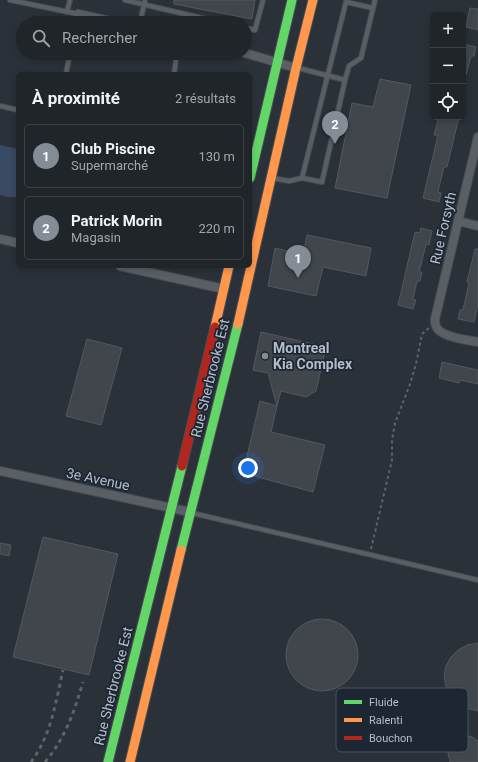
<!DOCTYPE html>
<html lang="fr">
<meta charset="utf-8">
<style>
:root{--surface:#20252a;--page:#282d32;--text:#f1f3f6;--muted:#a2a5a8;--line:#3d4247;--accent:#848c96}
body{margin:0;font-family:Roboto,sans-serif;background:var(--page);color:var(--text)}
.controls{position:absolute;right:12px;top:12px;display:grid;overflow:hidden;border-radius:6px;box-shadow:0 2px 6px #0003}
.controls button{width:36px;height:36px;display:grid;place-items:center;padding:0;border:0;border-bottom:1px solid var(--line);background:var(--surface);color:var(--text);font:20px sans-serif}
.you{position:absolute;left:248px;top:468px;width:14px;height:14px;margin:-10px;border:3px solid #fff;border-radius:50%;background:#1a73e8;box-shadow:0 0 0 6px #1a73e833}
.badge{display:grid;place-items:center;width:26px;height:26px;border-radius:50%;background:var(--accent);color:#fff;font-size:13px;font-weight:700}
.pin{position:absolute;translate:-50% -33px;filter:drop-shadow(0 1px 2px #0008)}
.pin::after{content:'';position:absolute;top:21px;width:14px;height:12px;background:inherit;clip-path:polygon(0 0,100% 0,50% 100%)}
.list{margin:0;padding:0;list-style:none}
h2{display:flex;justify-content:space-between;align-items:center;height:52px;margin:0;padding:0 16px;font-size:17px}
h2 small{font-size:13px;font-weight:400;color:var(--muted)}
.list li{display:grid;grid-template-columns:26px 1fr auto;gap:12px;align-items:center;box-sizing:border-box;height:64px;margin:0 8px 8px;padding:0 8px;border:1px solid var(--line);border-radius:6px}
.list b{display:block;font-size:15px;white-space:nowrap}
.list p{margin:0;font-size:13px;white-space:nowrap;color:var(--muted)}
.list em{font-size:13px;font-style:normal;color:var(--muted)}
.icon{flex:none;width:22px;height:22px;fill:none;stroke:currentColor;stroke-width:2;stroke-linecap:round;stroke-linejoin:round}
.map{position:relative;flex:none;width:478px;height:762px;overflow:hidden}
.search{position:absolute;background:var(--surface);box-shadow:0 2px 6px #0003;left:16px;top:16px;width:236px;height:44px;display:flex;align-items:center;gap:10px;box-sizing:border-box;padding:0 14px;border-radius:22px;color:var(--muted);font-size:15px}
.panel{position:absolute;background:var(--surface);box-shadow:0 2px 6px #0003;left:16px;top:72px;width:236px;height:196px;border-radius:6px}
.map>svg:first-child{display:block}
</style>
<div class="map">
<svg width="478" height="762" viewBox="0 0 478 762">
<rect width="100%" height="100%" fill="#2a3138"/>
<path fill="#394a63" d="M0,145L18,149V197H8L0,195Z"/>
<g fill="#41464d" stroke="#52585f">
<path d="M174,0H255L252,19L174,4Z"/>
<path d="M470,8L478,9V30L466,27Z"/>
<path d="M463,44L476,47L474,56H471L466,75L463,74Z"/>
<path d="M380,79L411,85L387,198L335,188L352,103L373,107Z"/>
<path d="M439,117H459L447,167H444L440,183L438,192L441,193L439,202L423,198L438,135H434Z"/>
<path d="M421,228L432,231L429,245L426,244L422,261L419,272H422L420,281H417L413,299L416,300L413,309L398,305L415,232L420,233Z"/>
<path d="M307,235L371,248L366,276L323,267L316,296L268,286L275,248L303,255Z"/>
<path d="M475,249H478V304L474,322L458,319L460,310H463L469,283L467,282Z"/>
<path d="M261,332L326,347L316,391L306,397L281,391L277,406L268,373L253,370Z"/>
<path d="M87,339L122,348L101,425L66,416Z"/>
<path d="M442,362L478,370V384L460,380L459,383L439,378Z"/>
<path d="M260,401L277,406L271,432L325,445L313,492L243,473Z"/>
<path d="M43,537L118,554L89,675L13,657Z"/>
<path d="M0,543L11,545L9,556L0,554Z"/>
<circle cx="322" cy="655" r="36"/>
<path d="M478,643V711L466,708L457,703L450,696L446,687L444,676L446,666L451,657L458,650L467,645Z"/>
<path d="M466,735L472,737L478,741V762H450L448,753L451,743L460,736Z"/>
</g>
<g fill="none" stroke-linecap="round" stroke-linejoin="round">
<defs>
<g id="lane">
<path d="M10,0L78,14L76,23"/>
<path d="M125,0L223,23"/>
<path d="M67,12L70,0"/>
<path d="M140,23L145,0"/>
<path d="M245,28L255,30L263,0"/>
<path d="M298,68L345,80L349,66L361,58L375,0"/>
<path d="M66,74L70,53"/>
<path d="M174,74L177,53"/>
<path d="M0,106L18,110"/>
<path d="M272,178L289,181L302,178L346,2L373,8"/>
<path d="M302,178L322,182L345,80"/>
<path d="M192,513L478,580"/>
</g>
<g id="street">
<path d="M78,14L119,23"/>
<path d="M245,53L296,68"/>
<path d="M478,137L435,319C435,322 435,324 436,326C439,337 468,340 478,342"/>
<path d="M458,221L478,226"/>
<path d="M0,239L18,243"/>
<path d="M120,266L224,289"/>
<path d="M0,471L190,512"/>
</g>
<g id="fast">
<path d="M250,178L292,0"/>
<path d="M181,550L238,324"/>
<path d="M108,762L182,466"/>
</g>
<g id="slow">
<path d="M238,324L296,68L313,0"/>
<path d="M215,327L229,266"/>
<path d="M130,762L181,550"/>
</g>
<path id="jam" d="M182,466L215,327"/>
</defs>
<use href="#lane" stroke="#484d53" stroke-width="6"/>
<use href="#street" stroke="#484d53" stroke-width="10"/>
<use href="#fast" stroke="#484d55" stroke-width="11"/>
<use href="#slow" stroke="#484d55" stroke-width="11"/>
<use href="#jam" stroke="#484d55" stroke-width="11"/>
<path stroke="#5d636a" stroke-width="2" stroke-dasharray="3 3" stroke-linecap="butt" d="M371,549L392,460V440L395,423L410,384L416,364L422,334L429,328"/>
<use href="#lane" stroke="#5a5f66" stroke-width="4"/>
<use href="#street" stroke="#5a5f66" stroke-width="8"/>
<use href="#fast" stroke="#63d668" stroke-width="9"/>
<use href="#slow" stroke="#ff974d" stroke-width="9"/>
<use href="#jam" stroke="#b3261e" stroke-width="9"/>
<g stroke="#5e636a" stroke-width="3" stroke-dasharray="4 4" stroke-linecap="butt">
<path d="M31,762C51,736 56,701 63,670"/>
<path d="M45,762C66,737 74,712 83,682"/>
</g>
</g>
<circle fill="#848c96" stroke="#1d2733" stroke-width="1.5" cx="265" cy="356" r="4"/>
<g text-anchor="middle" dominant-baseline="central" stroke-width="3.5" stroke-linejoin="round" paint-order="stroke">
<g font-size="14" fill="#b4bdc9" stroke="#1d2733">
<text transform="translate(443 228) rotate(-77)">Rue Forsyth</text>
<text transform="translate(210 378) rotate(-76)">Rue Sherbrooke Est</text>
<text transform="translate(98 479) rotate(12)">3e Avenue</text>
<text transform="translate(113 686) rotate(-76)">Rue Sherbrooke Est</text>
</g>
<g font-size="14" font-weight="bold" fill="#b4bdc9" stroke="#1d2733" text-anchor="start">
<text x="273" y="348">Montreal<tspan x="273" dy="16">Kia Complex</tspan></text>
</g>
</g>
<rect x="336" y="688" width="132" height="64" rx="6" fill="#1d2733" stroke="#4a5460" stroke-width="1"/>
<rect x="344" y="700" width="18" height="4" fill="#63d668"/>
<rect x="344" y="718" width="18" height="4" fill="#ff974d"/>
<rect x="344" y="736" width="18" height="4" fill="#b3261e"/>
<g font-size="11" fill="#b4bdc9">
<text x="369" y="706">Fluide</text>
<text x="369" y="724">Ralenti</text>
<text x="369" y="742">Bouchon</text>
</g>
</svg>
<div class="controls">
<button>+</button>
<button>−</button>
<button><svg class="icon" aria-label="locate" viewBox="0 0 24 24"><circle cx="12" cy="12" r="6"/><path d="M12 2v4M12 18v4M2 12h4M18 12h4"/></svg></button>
</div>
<div class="you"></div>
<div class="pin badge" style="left:298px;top:278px">1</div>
<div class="pin badge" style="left:335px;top:144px">2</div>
<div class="search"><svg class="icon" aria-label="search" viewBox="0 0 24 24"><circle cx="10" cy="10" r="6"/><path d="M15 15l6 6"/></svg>Rechercher</div>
<section class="panel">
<h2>À proximité<small>2 résultats</small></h2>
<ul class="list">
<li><span class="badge">1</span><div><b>Club Piscine</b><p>Supermarché</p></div><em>130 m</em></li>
<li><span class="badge">2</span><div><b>Patrick Morin</b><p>Magasin</p></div><em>220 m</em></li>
</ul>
</section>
</div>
